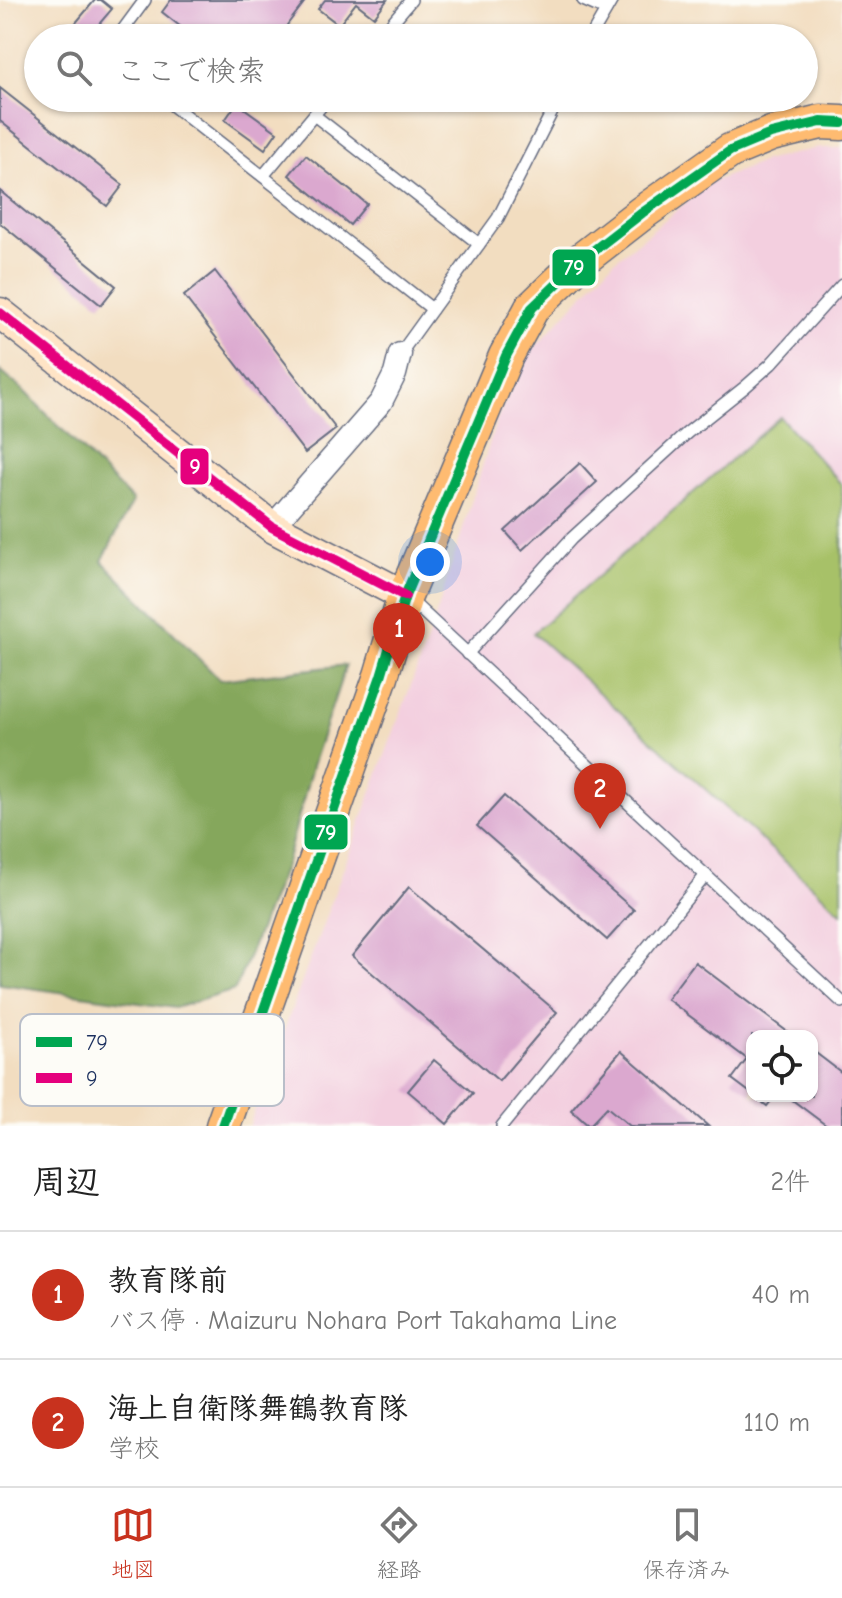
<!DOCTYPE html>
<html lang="ja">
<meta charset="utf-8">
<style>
:root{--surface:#fff;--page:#f2f2f2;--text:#222;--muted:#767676;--line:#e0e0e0;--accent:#c8321e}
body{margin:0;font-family:"Comic Neue","Klee One",sans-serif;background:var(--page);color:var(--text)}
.controls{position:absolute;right:24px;bottom:24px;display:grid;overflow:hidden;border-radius:16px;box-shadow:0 2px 6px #0004}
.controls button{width:72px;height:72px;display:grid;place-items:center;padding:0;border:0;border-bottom:2px solid var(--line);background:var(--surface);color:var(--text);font:40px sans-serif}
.you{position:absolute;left:430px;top:562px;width:28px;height:28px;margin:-20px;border:6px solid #fff;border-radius:50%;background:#1a73e8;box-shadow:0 0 0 12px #1a73e833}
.badge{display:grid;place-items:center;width:52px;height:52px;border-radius:50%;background:var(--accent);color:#fff;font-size:26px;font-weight:700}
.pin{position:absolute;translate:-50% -66px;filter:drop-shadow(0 2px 4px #0008)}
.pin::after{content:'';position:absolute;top:42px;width:28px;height:24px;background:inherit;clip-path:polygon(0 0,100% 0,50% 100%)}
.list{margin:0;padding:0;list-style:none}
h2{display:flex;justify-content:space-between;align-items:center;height:104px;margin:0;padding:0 32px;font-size:34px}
h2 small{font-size:26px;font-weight:400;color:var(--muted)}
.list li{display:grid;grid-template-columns:52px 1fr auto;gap:24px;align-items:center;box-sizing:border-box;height:128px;padding:0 32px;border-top:2px solid var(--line)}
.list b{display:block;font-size:30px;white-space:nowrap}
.list p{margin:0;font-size:26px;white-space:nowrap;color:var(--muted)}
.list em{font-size:26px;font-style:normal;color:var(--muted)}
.icon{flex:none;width:44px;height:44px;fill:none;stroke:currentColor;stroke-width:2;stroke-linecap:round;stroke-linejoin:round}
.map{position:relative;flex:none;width:842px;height:1126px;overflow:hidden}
.search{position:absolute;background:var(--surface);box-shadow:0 2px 6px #0004;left:24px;right:24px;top:24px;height:88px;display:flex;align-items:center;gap:20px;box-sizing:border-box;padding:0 28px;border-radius:44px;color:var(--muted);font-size:30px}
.sheet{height:360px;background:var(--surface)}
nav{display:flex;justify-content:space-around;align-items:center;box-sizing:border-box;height:112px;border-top:2px solid var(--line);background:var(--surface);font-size:22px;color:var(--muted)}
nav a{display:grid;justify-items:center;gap:4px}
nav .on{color:var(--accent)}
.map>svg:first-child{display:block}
</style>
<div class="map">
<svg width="842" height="1126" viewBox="0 0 842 1126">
<rect width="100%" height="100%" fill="#fdfcf7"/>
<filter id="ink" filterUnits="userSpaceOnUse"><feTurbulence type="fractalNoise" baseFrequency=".0125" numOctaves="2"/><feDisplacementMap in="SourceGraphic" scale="16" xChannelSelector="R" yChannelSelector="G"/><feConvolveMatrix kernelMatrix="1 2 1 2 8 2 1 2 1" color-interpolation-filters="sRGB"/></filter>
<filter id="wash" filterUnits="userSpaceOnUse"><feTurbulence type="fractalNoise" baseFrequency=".006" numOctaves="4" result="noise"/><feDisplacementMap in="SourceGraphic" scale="32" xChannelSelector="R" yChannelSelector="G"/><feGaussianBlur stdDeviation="1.8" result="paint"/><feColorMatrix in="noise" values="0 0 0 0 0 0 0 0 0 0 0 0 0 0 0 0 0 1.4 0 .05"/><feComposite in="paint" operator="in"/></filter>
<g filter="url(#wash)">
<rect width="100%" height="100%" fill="#f2ddc0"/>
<path fill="#f3cfdf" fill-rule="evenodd" d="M817,148H842V1126H249L434,622L497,419L527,356L613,262L710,183L764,161ZM752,1036H812V1096H752Z"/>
<path fill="#a7c168" stroke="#617863" stroke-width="2" d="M780,417L842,485V913L533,633Z"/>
<path fill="#85a75c" stroke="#506b5d" stroke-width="2" d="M0,371L22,389L133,501L102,561L220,680L346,665L313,763L287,860L235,990L175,1008L0,984Z"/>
<g id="blocks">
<g fill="#dba8cf">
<path d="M95,0H101L112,9L88,37L74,25Z"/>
<path d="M171,0H306L287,25L304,38H195L162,12Z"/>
<path d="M325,0H387L374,17L356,3L339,25L318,9Z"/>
<path d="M0,88L123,185L107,206L0,121Z"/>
<path d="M237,103L277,132L265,149L225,120Z"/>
<path d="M306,155L367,204L350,225L289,175Z"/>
<path d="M0,191L116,286L101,305L0,223Z"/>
<path d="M215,271L336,429L305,453L184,296Z"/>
<path d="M580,463L597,482L522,550L505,531Z"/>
<path d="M504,796L634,910L607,940L477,826Z"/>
<path d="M409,887L557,1012L499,1081L352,956Z"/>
<path d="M695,962L793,1036H752V1094L732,1079L747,1059L667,999Z"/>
<path d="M812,1050L842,1073V1126H827L787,1096H812Z"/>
<path d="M621,1051L708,1126H630L607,1107L589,1126L571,1110Z"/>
<path d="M434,1060L473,1093L447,1124L408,1091Z"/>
<path d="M754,1096H775L767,1106Z"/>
</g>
</g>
</g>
<g filter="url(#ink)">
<use href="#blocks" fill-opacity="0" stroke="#666c80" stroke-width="2"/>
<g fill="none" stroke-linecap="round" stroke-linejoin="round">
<defs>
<g id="lane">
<path d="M583,0L606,10"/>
<path d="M117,38L145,0"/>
<path d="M379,38L411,0"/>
<path d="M590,38L612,0"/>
<path d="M163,98L432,309"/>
<path d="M314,115L479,244"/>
<path d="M263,176L328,98"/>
<path d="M400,354L498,218L559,98"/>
<path d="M409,599L842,1002"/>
<path d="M467,654L571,539L687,433L745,387L771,364L842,285"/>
<path d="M502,1126L706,875"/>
</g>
<path id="street" d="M272,527L381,402L395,374L400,354"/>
<path id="secondary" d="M0,313L272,527L405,596"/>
<path id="primary" d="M223,1126L381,676L405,596L506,356L532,308L584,258L642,213L730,151L771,134L821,122L842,123"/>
</defs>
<use href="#lane" stroke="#666c80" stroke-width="14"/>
<use href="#street" stroke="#666c80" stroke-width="25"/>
<use href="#secondary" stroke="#666c80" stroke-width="33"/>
<use href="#primary" stroke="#666c80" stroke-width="37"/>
<use href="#lane" stroke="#fff" stroke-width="11"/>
<use href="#street" stroke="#fff" stroke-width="22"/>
<use href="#secondary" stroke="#ffe4c6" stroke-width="30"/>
<use href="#primary" stroke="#febb71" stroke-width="34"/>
<defs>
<path id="bus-1" d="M223,1126L381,676L405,596L506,356L532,308L584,258L642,213L730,151L771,134L821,122L842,123"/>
<path id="bus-2" d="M0,313L272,527L405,596"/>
</defs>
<use href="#bus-1" stroke="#fdfcf7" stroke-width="16"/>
<use href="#bus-2" stroke="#fdfcf7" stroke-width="16"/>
<use href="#bus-1" stroke="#00a651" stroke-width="10"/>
<use href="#bus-2" stroke="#e5007d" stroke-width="10"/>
</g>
</g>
<rect x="20" y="1014" width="264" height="92" rx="12" fill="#fdfcf7" stroke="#b9bec9" stroke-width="2"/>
<rect x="36" y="1037" width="36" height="10" fill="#00a651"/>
<rect x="36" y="1073" width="36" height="10" fill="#e5007d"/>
<g font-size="22" fill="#1b2f5e">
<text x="86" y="1050">79</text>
<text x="86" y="1086">9</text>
</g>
<g stroke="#fdfcf7" stroke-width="3">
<rect x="551" y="248" width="46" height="39" rx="8" fill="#00a651"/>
<rect x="179" y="447" width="31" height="39" rx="8" fill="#e5007d"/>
<rect x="303" y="813" width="46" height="38" rx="8" fill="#00a651"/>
</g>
<g font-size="22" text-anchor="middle" font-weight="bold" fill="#fff">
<text x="574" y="275">79</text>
<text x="195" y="474">9</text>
<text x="326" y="840">79</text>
</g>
</svg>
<div class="controls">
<button><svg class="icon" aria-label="locate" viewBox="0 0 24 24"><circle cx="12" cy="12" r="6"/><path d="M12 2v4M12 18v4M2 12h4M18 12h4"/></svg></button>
</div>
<div class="you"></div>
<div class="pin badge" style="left:399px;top:669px">1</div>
<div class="pin badge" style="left:600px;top:829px">2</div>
<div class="search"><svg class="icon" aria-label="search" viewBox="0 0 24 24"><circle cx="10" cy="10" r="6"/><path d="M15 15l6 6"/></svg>ここで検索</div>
</div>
<section class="sheet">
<h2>周辺<small>2件</small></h2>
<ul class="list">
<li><span class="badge">1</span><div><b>教育隊前</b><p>バス停 · Maizuru Nohara Port Takahama Line</p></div><em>40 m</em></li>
<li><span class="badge">2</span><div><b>海上自衛隊舞鶴教育隊</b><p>学校</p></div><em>110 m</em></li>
</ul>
</section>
<nav>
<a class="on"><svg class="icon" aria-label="map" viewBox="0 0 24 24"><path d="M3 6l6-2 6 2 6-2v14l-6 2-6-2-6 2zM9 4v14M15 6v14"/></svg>地図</a>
<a><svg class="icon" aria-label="directions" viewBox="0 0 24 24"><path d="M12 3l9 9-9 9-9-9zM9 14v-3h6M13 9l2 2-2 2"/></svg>経路</a>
<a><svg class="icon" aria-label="saved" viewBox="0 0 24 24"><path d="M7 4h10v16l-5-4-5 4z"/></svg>保存済み</a>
</nav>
